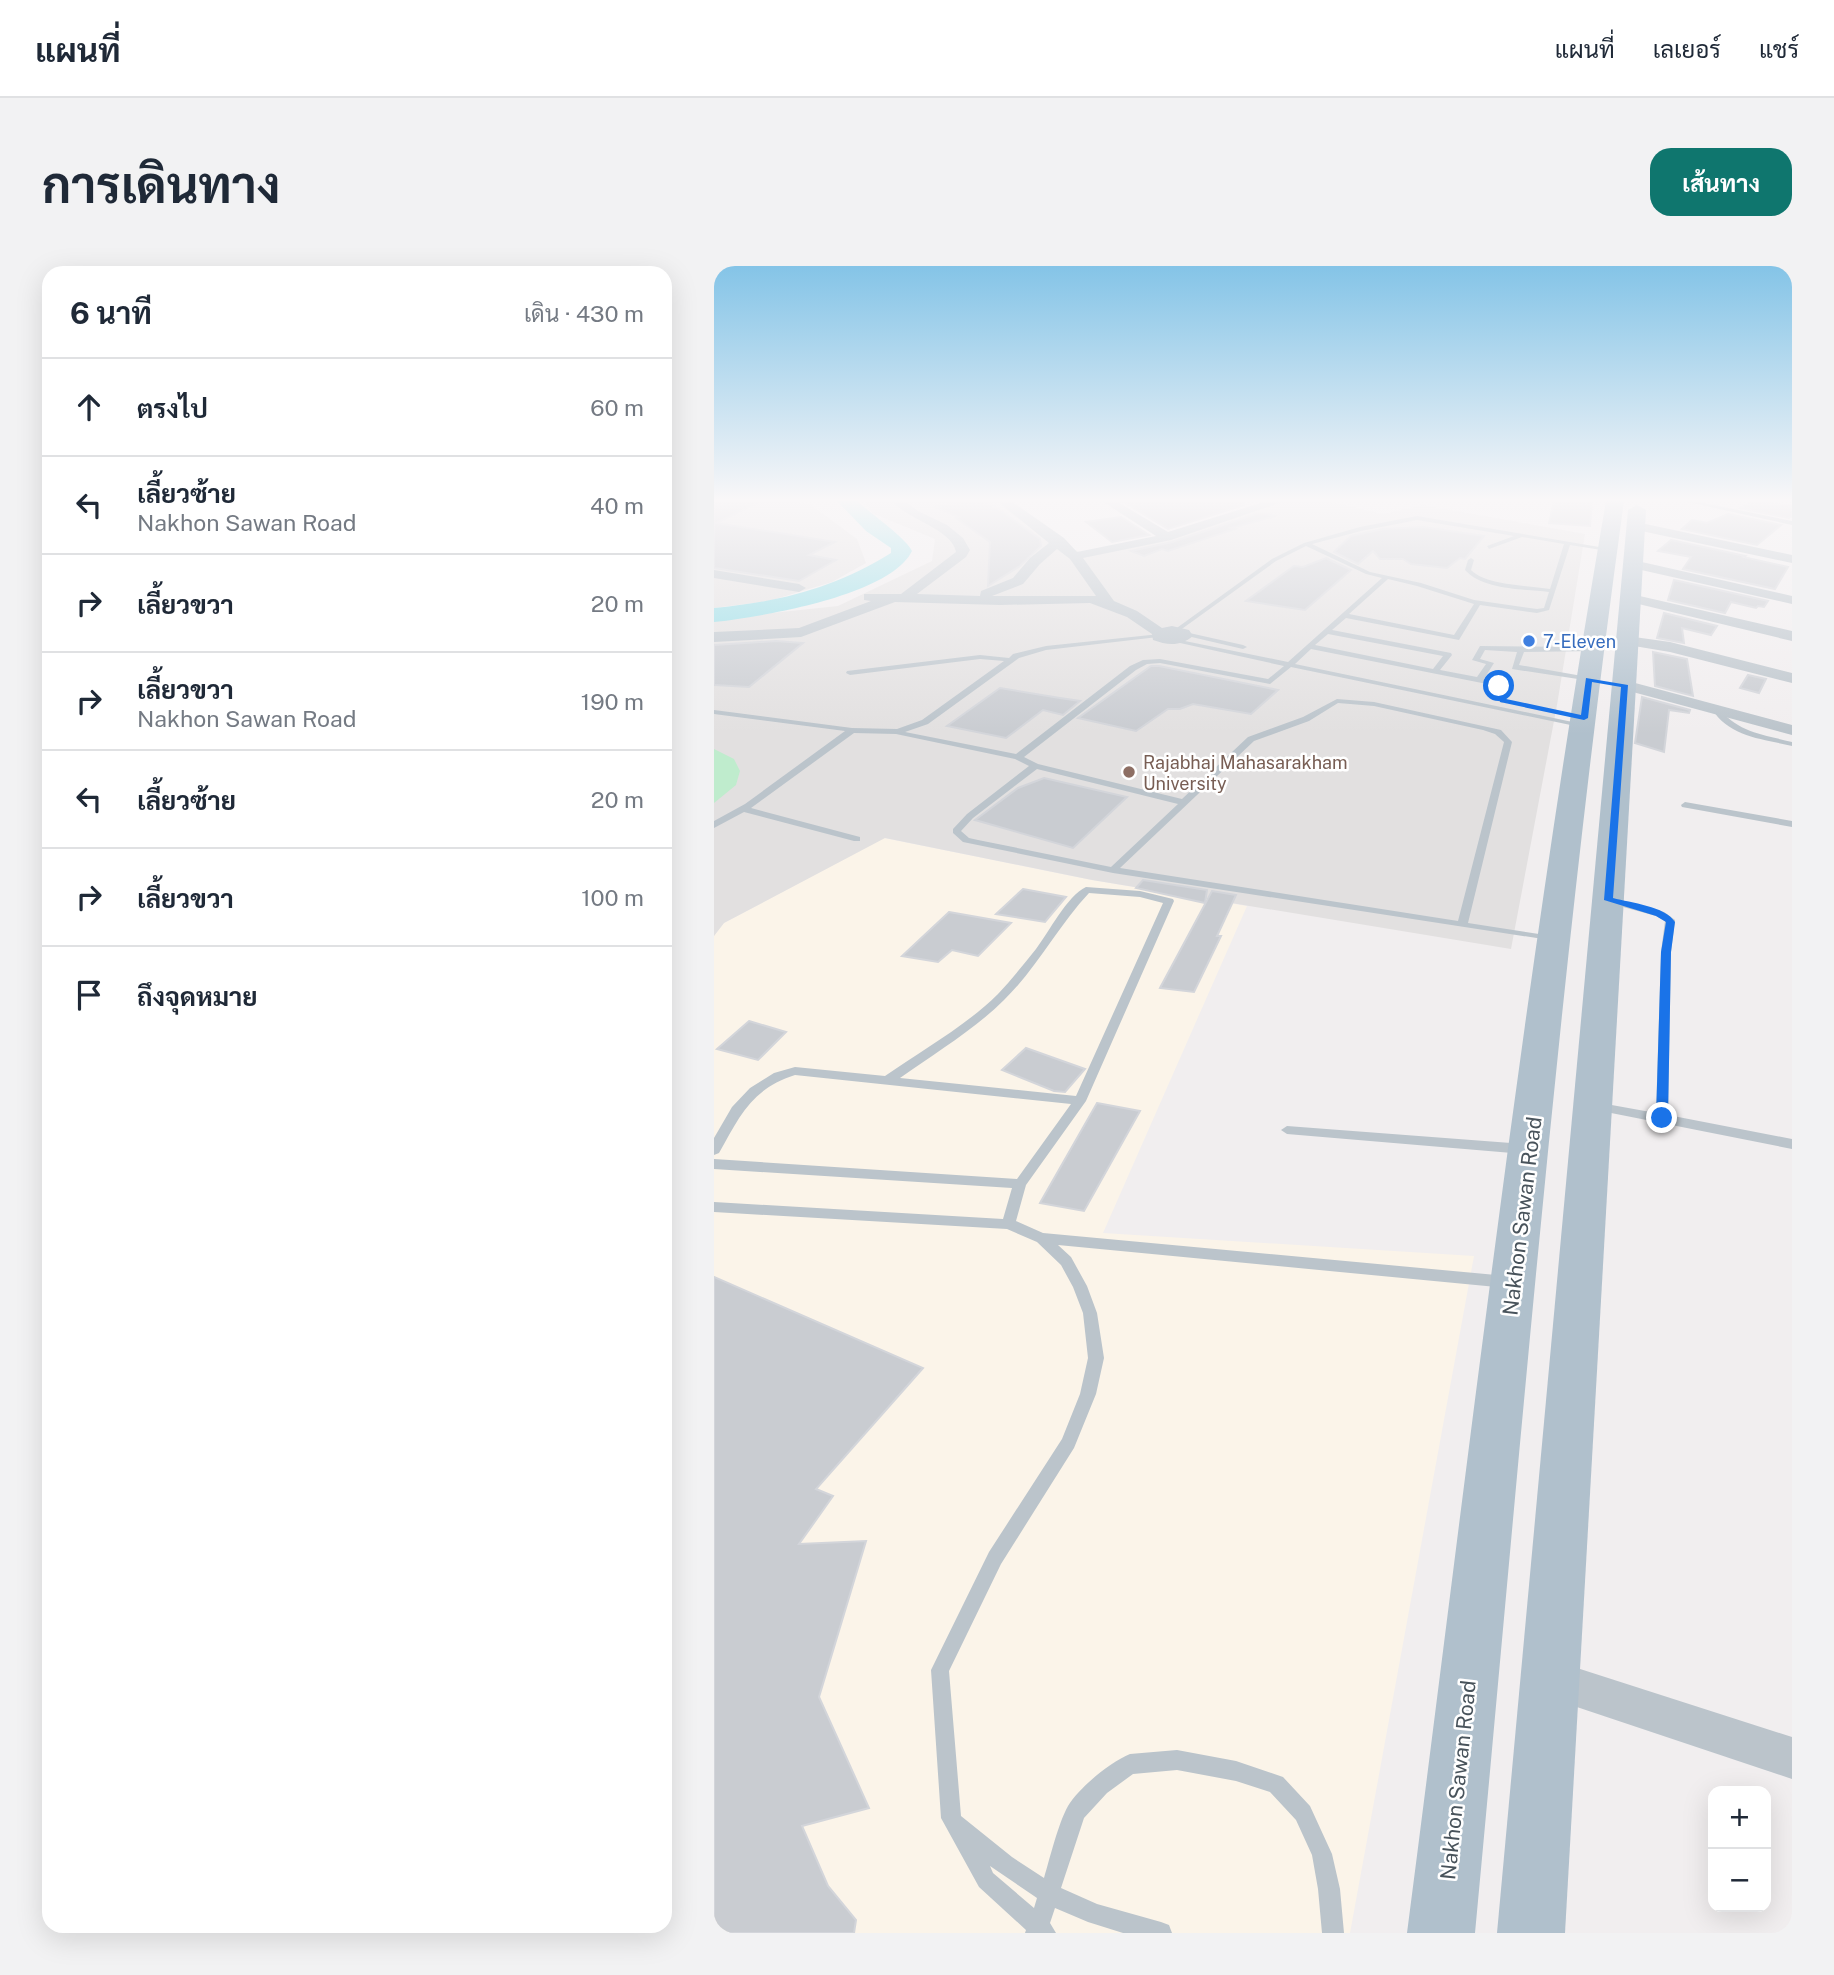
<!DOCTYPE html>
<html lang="th">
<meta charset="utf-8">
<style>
:root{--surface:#fff;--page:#f2f2f3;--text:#1f2937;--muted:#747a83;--line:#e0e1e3;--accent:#0f766e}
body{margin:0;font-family:"Public Sans",Sarabun,sans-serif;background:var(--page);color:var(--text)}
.controls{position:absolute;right:21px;bottom:21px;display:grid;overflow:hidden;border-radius:14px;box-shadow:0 7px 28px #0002}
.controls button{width:63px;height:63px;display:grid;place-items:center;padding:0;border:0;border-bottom:2px solid var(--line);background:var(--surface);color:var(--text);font:35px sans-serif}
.stop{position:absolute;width:21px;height:21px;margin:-16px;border:5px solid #1a73e8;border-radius:50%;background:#fff}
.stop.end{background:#1a73e8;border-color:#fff;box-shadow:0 2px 7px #0008}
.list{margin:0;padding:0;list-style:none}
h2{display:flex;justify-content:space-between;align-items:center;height:91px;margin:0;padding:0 28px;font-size:30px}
h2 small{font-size:23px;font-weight:400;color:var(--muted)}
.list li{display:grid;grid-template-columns:46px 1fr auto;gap:21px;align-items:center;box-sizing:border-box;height:98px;padding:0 28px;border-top:2px solid var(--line)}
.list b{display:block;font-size:26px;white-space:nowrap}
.list p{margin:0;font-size:23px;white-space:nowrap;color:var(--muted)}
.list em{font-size:23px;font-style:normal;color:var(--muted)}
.icon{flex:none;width:38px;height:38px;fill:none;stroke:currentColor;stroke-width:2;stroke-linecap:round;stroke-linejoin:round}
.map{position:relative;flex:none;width:1078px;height:1667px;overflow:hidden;border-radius:21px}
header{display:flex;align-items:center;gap:42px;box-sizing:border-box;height:98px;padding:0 35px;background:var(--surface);border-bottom:2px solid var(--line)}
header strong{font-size:33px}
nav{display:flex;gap:38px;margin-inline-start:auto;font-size:24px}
.intro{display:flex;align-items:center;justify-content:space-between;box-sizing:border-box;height:168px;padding:0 42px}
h1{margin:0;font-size:49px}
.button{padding:18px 32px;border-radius:21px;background:var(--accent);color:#fff;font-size:24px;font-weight:700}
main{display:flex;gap:42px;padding:0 42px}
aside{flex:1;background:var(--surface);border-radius:21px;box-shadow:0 7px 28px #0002}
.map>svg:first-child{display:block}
</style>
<header>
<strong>แผนที่</strong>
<nav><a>แผนที่</a><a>เลเยอร์</a><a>แชร์</a></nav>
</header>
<div class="intro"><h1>การเดินทาง</h1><a class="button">เส้นทาง</a></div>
<main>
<aside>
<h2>6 นาที<small>เดิน · 430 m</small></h2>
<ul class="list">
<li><svg class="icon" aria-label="ahead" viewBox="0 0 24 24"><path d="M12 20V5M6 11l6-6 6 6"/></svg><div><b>ตรงไป</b></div><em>60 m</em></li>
<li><svg class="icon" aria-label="left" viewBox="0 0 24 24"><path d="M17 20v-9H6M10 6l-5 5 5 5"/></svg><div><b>เลี้ยวซ้าย</b><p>Nakhon Sawan Road</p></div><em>40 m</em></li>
<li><svg class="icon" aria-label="right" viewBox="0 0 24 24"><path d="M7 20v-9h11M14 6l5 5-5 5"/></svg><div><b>เลี้ยวขวา</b></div><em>20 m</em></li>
<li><svg class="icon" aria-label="right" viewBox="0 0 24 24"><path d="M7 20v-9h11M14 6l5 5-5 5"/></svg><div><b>เลี้ยวขวา</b><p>Nakhon Sawan Road</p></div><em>190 m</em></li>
<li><svg class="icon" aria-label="left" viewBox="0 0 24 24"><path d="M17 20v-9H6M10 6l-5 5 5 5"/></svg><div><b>เลี้ยวซ้าย</b></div><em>20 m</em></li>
<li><svg class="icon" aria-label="right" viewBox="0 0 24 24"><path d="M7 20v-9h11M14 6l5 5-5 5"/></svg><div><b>เลี้ยวขวา</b></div><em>100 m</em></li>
<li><svg class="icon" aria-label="arrive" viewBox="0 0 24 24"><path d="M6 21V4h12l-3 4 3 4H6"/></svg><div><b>ถึงจุดหมาย</b></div></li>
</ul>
</aside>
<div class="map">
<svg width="1078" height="1667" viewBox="0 0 1078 1667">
<rect width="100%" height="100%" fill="#f1eeef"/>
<path fill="#fbf4e9" d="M170,572L378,614L533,640L389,967L760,990L636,1667H0V670L10,657Z"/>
<g fill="#e2e0e0">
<path d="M0,235H81L97,239L143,273L152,297L118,316L55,335L0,342Z"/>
<path d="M150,235H281L373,291L572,235H614L669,248L709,239L871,268L843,439L797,683L378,614L171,572L10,657L0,670V353L124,340L218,295L221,273L158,247Z"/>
</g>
<path fill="#bfeccd" d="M0,483L20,493L26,505L22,519L0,537Z"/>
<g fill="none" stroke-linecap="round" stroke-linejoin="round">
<path fill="#8fdce6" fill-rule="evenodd" d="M123,235H143C157,248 191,271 198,285C176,330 46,351 0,356V342C65,336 121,322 177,287V282L152,265Z"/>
</g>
<g fill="#c9ccd1" stroke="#d3d5da" stroke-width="2">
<path d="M0,235H48L2,257L121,276L95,289L122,294L85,315L0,302Z"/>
<path d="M255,235H269L283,242L326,273L327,280L306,300L274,320L276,276L242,252L245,251L221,241Z"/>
<path d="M408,235H530V239L454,263Z"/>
<path d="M840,235H878L876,260L835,257Z"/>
<path d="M1040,235L1078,240V250L1075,252L1026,242Z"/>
<path d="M545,247L562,250L517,262L521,263L454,285L448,283L430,290L417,285L458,276Z"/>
<path d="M1014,248L1067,259L1043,279L968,263L978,254L993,257Z"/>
<path d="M407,251L435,269L398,276L372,256Z"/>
<path d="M709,261L770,270L751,293L746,292L733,302L697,298L689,293H666L659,285L644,298L620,286L637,270L669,263Z"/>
<path d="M957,274L1031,290L1029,291L1074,301L1061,323L969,303L977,291L944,285Z"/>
<path d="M612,292L637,304L591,344L532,335L580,300L589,301Z"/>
<path d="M960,314L1054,335L1050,341L1044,340L1042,342L1017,336L1011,347L954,334Z"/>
<path d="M950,347L1003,360L997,369L968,362L970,377L943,372Z"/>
<path d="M62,375L89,377L35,421L0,419V379Z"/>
<path d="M939,386L973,393L979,430L941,420Z"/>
<path d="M437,400H445L564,424L537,448L479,438L466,443H454L422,465L364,452Z"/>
<path d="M1034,409L1052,413L1045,427L1026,422Z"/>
<path d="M286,422L346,432L366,435L349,449L329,444L292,472L233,460Z"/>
<path d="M928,431L976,444L975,447L955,444L950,486L921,477Z"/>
<path d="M330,512L413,531L359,582L261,554L304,522Z"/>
<path d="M429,614L493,624L491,637L422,622Z"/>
<path d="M309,623L352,631L331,656L282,648Z"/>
<path d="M498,625L522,629L503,670H507L480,726L446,722Z"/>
<path d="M235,646L297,657L264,690L238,684L224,696L188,690Z"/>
<path d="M35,755L72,766L44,794L3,783Z"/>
<path d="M312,782L371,803L351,826L340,825L288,804Z"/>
<path d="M383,837L426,845L370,945L326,937Z"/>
<path d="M0,1011L209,1102L102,1223L119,1230L85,1278L152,1275L105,1431L155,1542L88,1560L114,1620L142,1654L140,1667H0Z"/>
</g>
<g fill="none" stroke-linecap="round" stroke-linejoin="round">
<g fill="#bbc4cb" fill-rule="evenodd">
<path d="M969,235H980L1078,255V259Z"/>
<path d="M703,250L897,283L894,285L856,279L835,344L823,347L766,339L745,374L632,352L618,364L737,387L738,389L726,404L763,411L772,398L758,394L766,380L878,381L882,383L881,385L810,386L805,399L874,411L878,413L877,415L798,403L803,386L771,384L766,393L780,397L770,413C785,416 789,419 792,435L788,437L784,435L782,423L778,419L597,383L581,398L868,458H871V462L577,401L556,418L446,397L433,398L422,404L310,491L324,498L468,533L534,471L589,451L623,433L660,436L787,464L798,476L754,657L838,670L842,671V675L399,607L249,576L239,567V563L253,548L315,500L301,493L182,468L140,467L37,542L146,571V575H140L30,546L0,562V555L31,538L131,465L0,448V444L138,462L183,463L208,454L290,395L266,393L136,409L132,407L133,405L266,389L295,392L299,388L332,380L446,368V370L444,371L332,384L305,392L214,458L191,466L302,488L416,400L429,394L446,393L554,413L570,400L457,375L461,373L574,396L668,312L652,308L592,280L562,295L465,365L460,364L558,293L590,277L646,261ZM703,254L800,270L773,280L775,283L808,271L850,278L836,323C813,319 773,320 757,304L760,294L757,292L754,294L751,304C769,324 809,323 835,326L830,342L823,343L760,334L707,317L656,306L598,278L647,265ZM674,313L703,320L760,338L740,369L635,348ZM614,368L729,390L719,403L601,379ZM624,437L660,440L769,464L781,468L790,476L744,655L406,602L540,475L595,455ZM323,503L464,538L397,601L264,574L255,572L247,565L259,552Z"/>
<path d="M471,366L529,379L533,381L529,383L469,369L467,368Z"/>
<path d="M999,441H1005C1021,466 1051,469 1078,476V480C1049,473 1015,471 998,443Z"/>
<path d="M971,536L1078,555V561L968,541L967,539Z"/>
<path d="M372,621L426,625L459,633L460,635L372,835L312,919L302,955L329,967L793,1010L798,1012L800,1016L798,1020L793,1022L344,979L357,991L373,1020L383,1047L390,1092L382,1128L360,1182L287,1298L235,1405L247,1550L298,1591L330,1612C336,1592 344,1558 354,1540C365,1522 396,1496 416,1488L463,1484L522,1495L569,1511L596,1540L618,1588L626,1623L630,1667H608L604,1623L598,1589L582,1554L556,1526L522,1515L463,1504L419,1508L393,1527L370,1552L347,1622L383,1638L447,1656L455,1659L458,1667H409L374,1656L341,1642L336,1657L342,1667H311L312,1664L265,1621L227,1552L217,1404L275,1286L348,1173L366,1128L374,1092L369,1047L359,1021L347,999L323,976L293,963L0,946V936L289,953L298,922L0,903V893L303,913L357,838L81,809C37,823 26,850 5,887L0,889V872L18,841L36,822L60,807L81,801L171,810C207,785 253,759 284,728C297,714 310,698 322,683C335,666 353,630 372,621ZM375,627L426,631L449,637L362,830L186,812C221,787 260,764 290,734C323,702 344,660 375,627ZM276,1600L323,1632L320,1642L279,1607Z"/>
<path d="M895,631L950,646L961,654L957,686L954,849L1078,873V883L877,843L875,840L877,837L881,836L942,847L947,686L951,655L942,650L891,636V632Z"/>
<path d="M573,860L810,878L815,880L816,883L815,886L810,888L573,868L567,864Z"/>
</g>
<g fill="#bbc4cb" fill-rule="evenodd">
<path d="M178,235H191L204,245L233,259L249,272L256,284L252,291L203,328L266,330L267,325L299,312L316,292L335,277L283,235H297L350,272L363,286L442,270L388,235H402L454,266L553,235H571L457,274L369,292L400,335L423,345L448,362L458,360L475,364L479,370C466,381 453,379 439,374L438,368L413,351L376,337L286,339L181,336L87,371L0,376V366L85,362L157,335L150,334V328H187L242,286C238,263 194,254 178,235ZM343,283L356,293L382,330H278L309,318L326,298Z"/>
<path d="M922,256L1078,289V297L918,263V257Z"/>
<path d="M919,294L1078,330V338L914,301L912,298Z"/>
<path d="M0,304L85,318L92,322L85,326L0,312Z"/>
<path d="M917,328L1078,365V375L912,335L910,332Z"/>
<path d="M913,370L956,376L1078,407V417L956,386L908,378L905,375L908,372Z"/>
<path d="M910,414L1078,459V469L904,422L902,419L904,416Z"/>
<path d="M835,1393L1078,1471V1513L821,1427L815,1413L821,1399Z"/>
</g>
<g fill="#b0c0cc" fill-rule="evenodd">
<path d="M892,235H910C844,710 806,1189 761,1667H693C755,1189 810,710 892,235Z"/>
<path d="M923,239L932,244L851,1667H783L914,244Z"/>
</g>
</g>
<linearGradient id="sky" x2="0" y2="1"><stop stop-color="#84c4e7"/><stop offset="0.5" stop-color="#f9f7f8"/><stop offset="1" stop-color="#f9f7f8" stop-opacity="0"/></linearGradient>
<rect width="1078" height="468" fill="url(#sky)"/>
<path fill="#1a73e8" d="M872,412L914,419L899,632C917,637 951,640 961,656L957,686L954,852L948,856L942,852L947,686L952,656L942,650L890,634L907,421L878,416L874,452L870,454L786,436L782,420L788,418L792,433L867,449Z"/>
<circle fill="#3f7fe0" stroke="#fff" stroke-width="2.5" cx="815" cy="375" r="7"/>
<circle fill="#8d6e63" stroke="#fff" stroke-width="2.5" cx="415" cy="506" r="7"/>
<g text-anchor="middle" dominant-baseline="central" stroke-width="5" stroke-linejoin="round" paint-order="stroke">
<g font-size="18" fill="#366cbe" stroke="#fff" text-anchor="start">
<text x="829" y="375">7-Eleven</text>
</g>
<g font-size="18" fill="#785e54" stroke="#fff" text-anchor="start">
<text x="429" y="496">Rajabhaj Mahasarakham<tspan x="429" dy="21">University</tspan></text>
</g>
<g font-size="21" fill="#48535b" stroke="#fff">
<text transform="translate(808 950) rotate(-83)">Nakhon Sawan Road</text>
<text transform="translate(744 1514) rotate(-84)">Nakhon Sawan Road</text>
</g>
</g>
</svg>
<div class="controls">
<button>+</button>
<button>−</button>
</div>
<div class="stop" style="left:785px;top:420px"></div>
<div class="stop end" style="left:948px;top:852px"></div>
</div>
</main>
